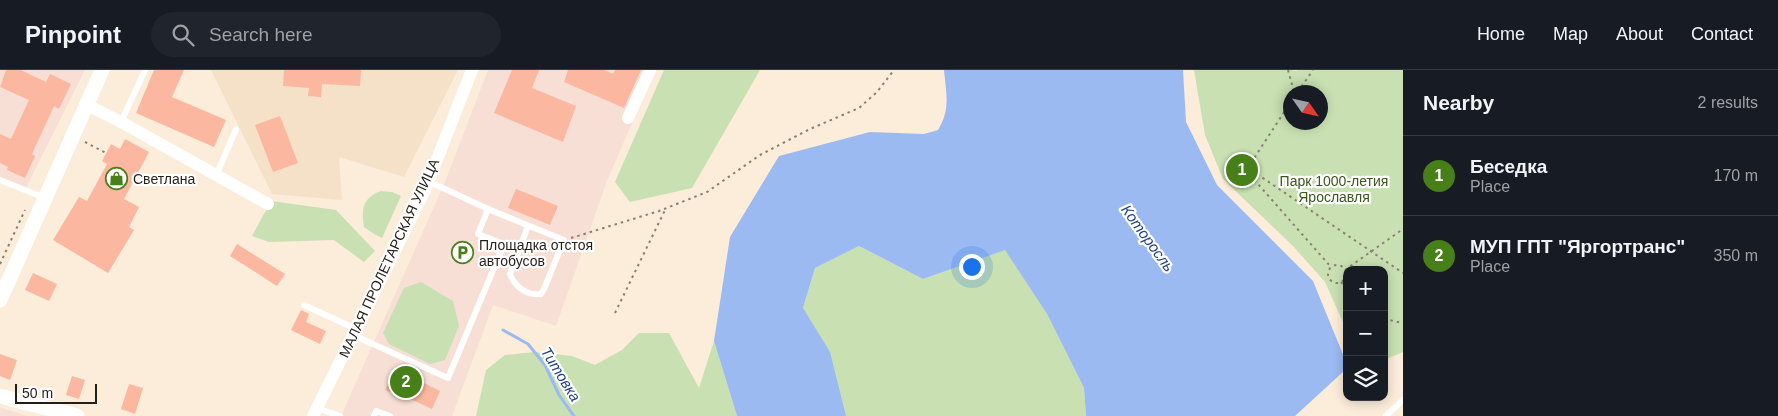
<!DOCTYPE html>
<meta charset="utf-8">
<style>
:root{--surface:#171b24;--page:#20242c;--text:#f1f3f6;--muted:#9ea1a6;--line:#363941;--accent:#477f18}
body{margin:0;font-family:Arial,sans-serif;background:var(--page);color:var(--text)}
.controls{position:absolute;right:15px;bottom:15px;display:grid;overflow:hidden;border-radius:10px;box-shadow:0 2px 12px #0003}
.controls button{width:45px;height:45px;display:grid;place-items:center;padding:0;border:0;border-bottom:1px solid var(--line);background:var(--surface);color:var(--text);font:25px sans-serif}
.compass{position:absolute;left:1283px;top:15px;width:45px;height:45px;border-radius:50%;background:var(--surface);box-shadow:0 2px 12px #0003;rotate:124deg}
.scale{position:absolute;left:15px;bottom:12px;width:82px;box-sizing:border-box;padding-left:5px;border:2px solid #241e18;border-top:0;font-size:14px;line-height:18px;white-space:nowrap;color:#241e18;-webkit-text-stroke:4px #fff;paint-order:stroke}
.you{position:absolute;left:971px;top:196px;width:18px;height:18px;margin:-12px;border:4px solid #fff;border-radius:50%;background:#1a73e8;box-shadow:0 0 0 8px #1a73e833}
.badge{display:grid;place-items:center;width:32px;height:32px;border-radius:50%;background:var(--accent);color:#fff;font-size:16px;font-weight:700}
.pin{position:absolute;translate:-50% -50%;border:2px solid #fff;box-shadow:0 1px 5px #0006}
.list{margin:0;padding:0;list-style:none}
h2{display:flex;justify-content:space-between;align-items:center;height:65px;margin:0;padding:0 20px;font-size:21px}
h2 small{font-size:16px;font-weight:400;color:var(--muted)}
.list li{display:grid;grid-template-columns:32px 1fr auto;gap:15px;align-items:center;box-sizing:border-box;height:80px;padding:0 20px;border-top:1px solid var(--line)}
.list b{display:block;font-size:19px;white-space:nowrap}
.list p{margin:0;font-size:16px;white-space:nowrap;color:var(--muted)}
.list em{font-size:16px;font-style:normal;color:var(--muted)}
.icon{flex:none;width:28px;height:28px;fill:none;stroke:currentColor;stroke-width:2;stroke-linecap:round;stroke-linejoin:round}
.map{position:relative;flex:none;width:1403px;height:346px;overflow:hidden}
header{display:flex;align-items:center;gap:30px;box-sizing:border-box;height:70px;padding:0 25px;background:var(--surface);border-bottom:1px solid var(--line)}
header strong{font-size:24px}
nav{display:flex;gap:28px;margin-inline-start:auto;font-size:18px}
.search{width:350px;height:45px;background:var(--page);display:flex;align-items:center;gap:12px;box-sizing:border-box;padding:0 18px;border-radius:28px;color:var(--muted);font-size:19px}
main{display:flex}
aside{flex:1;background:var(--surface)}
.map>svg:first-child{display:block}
</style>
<header>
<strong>Pinpoint</strong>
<div class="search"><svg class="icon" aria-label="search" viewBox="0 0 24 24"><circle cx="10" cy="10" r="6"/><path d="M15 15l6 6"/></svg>Search here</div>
<nav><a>Home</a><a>Map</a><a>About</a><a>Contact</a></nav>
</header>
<main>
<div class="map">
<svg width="1403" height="346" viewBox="0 0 1403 346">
<rect width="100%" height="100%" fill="#fcecda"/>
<g fill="#f7dfd5">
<path d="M0,0H85L25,120L0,110Z"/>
<path d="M488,0H655L607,111L556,256L493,235L452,346H341L445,112Z"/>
<path d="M0,337L11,341L27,346H0Z"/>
</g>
<path fill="#f5e1c8" d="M211,0H458L404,107L339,87L342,130L272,124Z"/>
<g fill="#c8e0b2" fill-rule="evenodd">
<path d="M664,0H760L692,118L630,132L615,112Z"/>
<path d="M1194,0H1292L1296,1L1298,0H1403V282L1384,290V200H1347V261L1325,212L1293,176L1223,109L1205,65ZM1320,22V52H1290V22Z"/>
<path d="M381,121L392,122L401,126L382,168L374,164L364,157C361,138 363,128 381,121Z"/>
<path d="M271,131L336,140L375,181L364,192L334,170L269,172L252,166Z"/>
<path d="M859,176L923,209L1005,179L1047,244L1084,318L1086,346H846L803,238L815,198Z"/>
<path d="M421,212L453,231L459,256L445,290L430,294L389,274L383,263L404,218Z"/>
<path d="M639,263H669L699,318L714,271L737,346H476L486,300L505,285L535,282L572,286L595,295L622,280Z"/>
</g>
<path fill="#9bbaf2" d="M944,0H1183L1186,52L1217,115L1313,211L1346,292L1344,301L1295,346H1086L1084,318L1047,244L1005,180L923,209L859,176L815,198L803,238L830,282L846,346H737L714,271L730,167L779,86L870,62L924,64L938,60C951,39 946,23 944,0Z"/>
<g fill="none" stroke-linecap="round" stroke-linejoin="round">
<path stroke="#9bbaf2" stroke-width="3" d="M503,260L528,274L545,295L559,325L574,346"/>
</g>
<g fill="#fbb7a0">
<path d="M6,0H21L46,12L50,4L71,14L59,39L54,36L32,84L35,86L25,108L7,100L8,97L0,93V64L11,69L29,30L0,17Z"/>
<path d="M154,0H184L172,27L226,50L214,77L136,43Z"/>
<path d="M284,0H361L360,16L322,14L321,27L308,26L309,18L283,16Z"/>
<path d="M512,0H539L532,18L576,36L563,72L494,43Z"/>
<path d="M568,0H604L613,4L615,0H641L624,38L564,12Z"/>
<path d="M280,46L298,93L273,102L255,55Z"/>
<path d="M125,69L149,82L124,129L139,137L129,157L134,160L108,203L53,170L79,127L87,131L107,94L102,91L111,74L120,79Z"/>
<circle cx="1242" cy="100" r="4.5"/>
<path d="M516,119L558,136L550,155L508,138Z"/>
<path d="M237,174L285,204L277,216L230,186Z"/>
<path d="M33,203L57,214L49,231L25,220Z"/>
<path d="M301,240L309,244L306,252L326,261L320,274L291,260Z"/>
<path d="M0,284L17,290L10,310L0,306Z"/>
<path d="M397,296L408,301L406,304L440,321L432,339L398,323L397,325L385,320Z"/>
<path d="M72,306L85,310L79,329L66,325Z"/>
<path d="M129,314L143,318L135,344L121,339Z"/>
</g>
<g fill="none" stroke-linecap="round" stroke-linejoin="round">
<g stroke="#8b8075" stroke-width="2" stroke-dasharray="2.5 4" stroke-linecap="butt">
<path d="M1288,0L1294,22"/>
<path d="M1298,22L1313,0"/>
<path d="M85,72L106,83"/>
<circle cx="1243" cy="99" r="9"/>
<path d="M1251,93L1290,33"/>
<path d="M1253,99L1257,104L1403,203"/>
<path d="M1250,105L1331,197"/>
<path d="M571,168L659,141L707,122L760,85L810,59L859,38L877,22L894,0"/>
<path d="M0,194L25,140"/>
<circle cx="1337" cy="204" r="9"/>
<path d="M1345,200L1403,159"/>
<path d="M1341,212L1347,220"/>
<path d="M615,243L666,138"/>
<path d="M1384,249L1403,253"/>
</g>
<g stroke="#fff" stroke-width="6">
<path d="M121,52L145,0"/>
<path d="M216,106L236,59"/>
<path d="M0,110L45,128"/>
<path d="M488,139L564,170L544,219L541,224C527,226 515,217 510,204L528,156"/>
<path d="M304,235L356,259"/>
<path d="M353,265L448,308L504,174L478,164L488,139L428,111"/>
<path d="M317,338L340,346"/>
<path d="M374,346L376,341L390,346"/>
<path d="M1386,346L1403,330"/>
</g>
<g stroke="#fff" stroke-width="12">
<path d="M87,35L121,52L268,134"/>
<path d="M628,48L650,0"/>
<path d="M313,346L425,120L472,0"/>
</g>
<g stroke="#fff" stroke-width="15">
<path d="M0,230L102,0"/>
<path d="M0,326L77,346"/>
</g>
</g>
<defs>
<symbol id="shop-ring" viewBox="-11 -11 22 22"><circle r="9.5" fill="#fff" stroke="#477f18" stroke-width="1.5"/><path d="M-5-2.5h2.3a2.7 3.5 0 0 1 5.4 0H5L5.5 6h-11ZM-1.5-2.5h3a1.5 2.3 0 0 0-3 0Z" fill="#477f18"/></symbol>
<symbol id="parking-ring" viewBox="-11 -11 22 22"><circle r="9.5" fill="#fff" stroke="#477f18" stroke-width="1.5"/><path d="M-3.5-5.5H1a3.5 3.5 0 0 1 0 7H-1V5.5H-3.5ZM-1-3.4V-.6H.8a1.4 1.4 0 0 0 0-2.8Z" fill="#477f18"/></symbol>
</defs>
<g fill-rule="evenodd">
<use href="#shop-ring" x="104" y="96" width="25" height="25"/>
<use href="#parking-ring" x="450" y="170" width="25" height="25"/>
</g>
<g text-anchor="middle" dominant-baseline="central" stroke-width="4.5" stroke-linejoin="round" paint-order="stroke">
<g font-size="14" fill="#241e18" stroke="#fff" text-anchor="start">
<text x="133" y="109">Светлана</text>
<text x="479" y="175">Площадка отстоя<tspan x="479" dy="16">автобусов</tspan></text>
</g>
<g font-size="14" fill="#3b571a" stroke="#fff">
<text x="1334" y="111">Парк 1000-летия<tspan x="1334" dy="16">Ярославля</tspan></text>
</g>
<g font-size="14" fill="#241e18" stroke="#fff">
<text transform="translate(389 188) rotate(-65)">МАЛАЯ ПРОЛЕТАРСКАЯ УЛИЦА</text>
</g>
<g font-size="15" font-style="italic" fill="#204283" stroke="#fff">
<text transform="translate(1148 168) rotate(54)">Которосль</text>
<text transform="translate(561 304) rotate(58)">Титовка</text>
</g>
</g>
</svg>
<div class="controls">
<button>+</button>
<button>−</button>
<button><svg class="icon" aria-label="layers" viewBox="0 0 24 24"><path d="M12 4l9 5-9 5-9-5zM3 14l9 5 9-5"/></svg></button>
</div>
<svg class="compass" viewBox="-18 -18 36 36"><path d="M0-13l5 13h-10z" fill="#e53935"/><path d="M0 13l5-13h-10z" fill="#9ea1a6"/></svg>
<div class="scale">50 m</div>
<div class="you"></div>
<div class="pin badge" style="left:1242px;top:100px">1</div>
<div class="pin badge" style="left:406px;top:312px">2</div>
</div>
<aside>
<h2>Nearby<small>2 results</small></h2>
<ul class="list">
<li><span class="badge">1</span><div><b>Беседка</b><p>Place</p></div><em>170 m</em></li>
<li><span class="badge">2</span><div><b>МУП ГПТ &quot;Яргортранс&quot;</b><p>Place</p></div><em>350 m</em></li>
</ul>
</aside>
</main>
